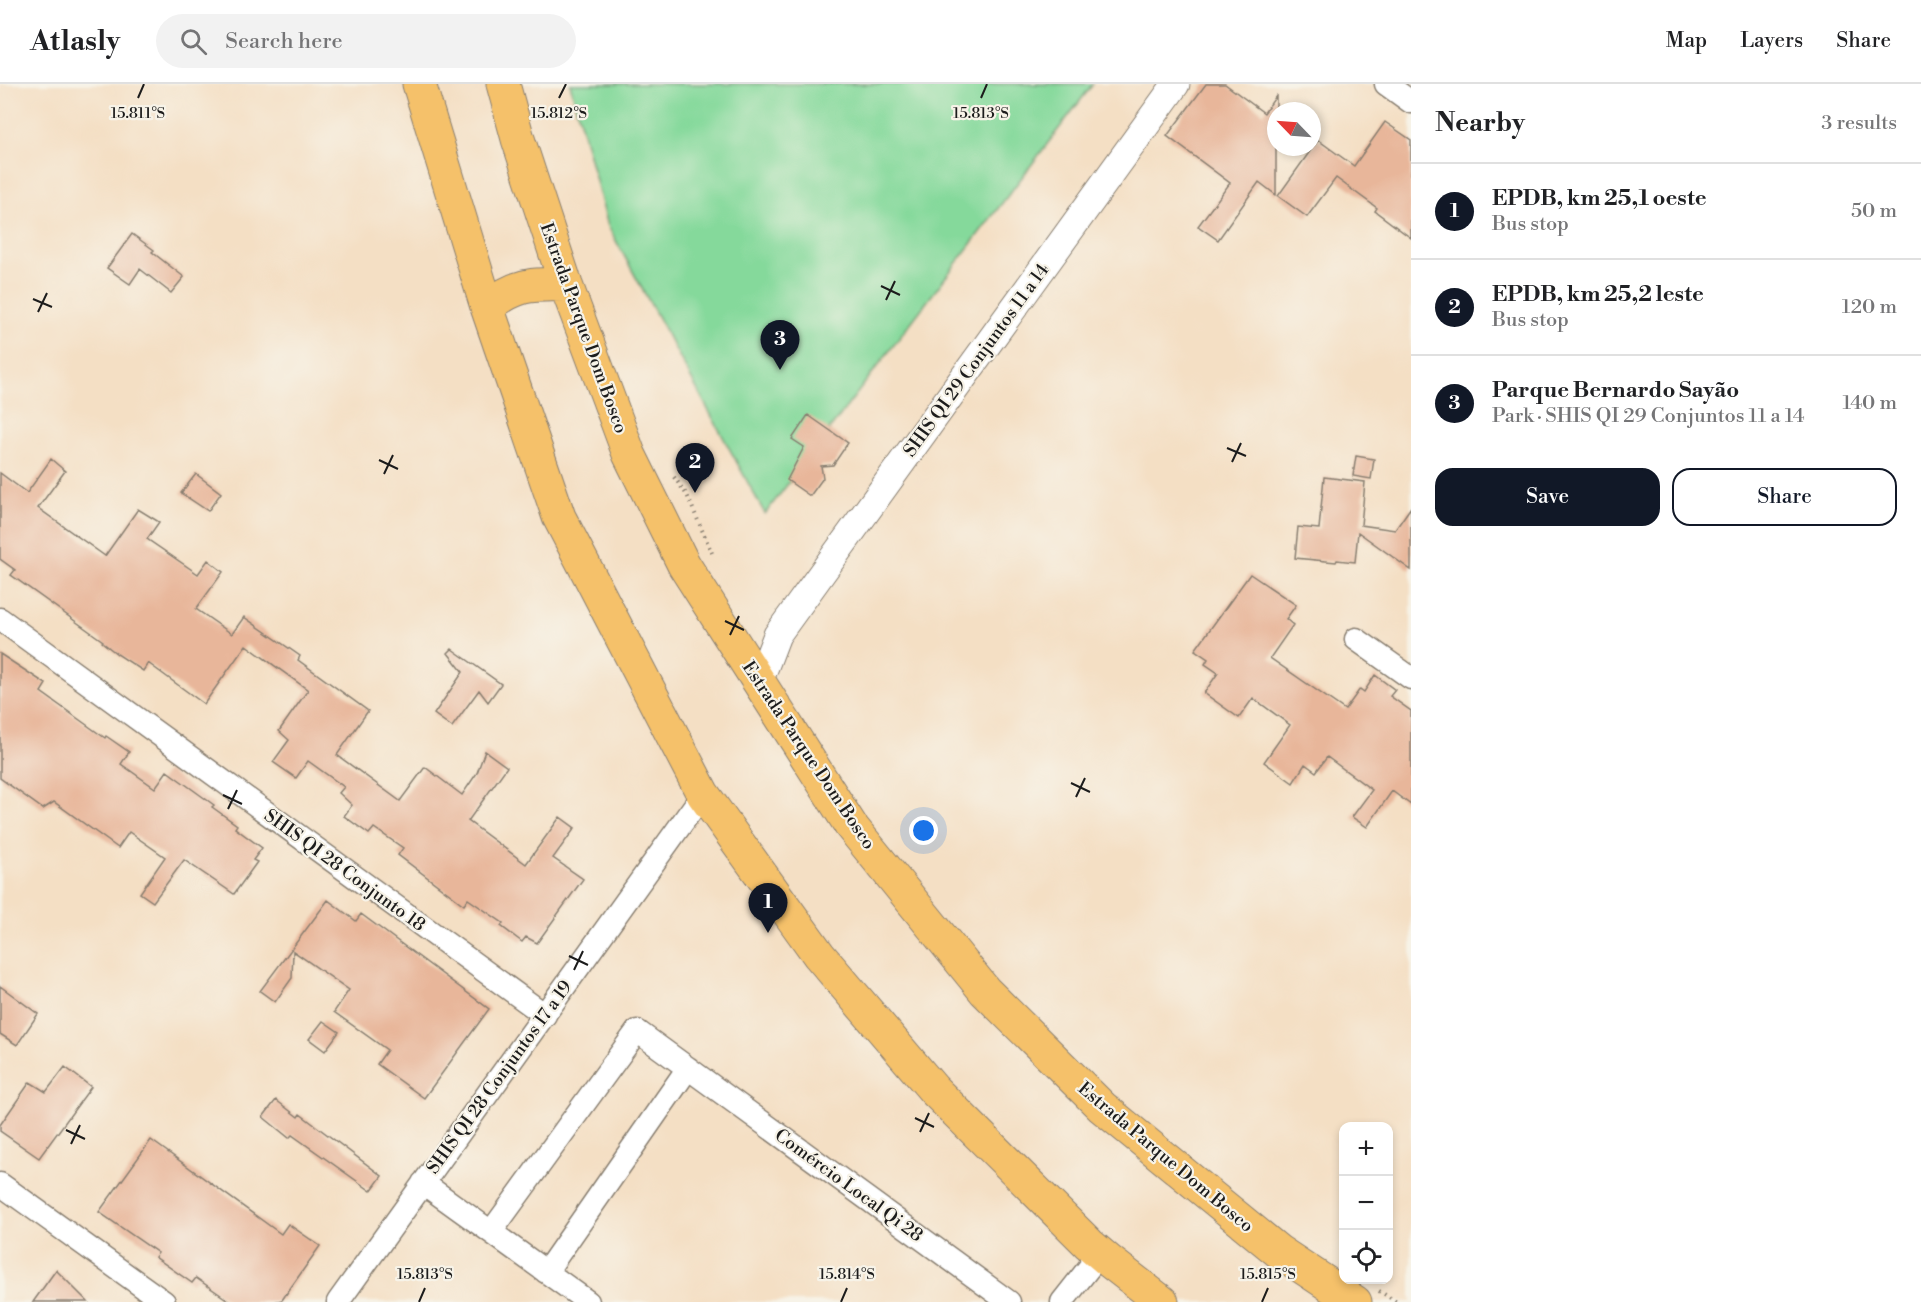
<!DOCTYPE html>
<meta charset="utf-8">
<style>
body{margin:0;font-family:"Libre Bodoni",serif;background:#f2f2f2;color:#202124}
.controls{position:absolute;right:18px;bottom:18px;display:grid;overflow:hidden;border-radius:12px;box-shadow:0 3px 9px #0003}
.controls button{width:54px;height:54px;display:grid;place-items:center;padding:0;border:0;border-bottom:2px solid #e0e0e0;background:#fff;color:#202124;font:30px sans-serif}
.compass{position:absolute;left:1267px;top:18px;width:54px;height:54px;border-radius:50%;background:#fff;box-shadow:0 3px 9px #0003;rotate:295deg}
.you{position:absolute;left:924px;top:747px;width:21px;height:21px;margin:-15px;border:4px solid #fff;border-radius:50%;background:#1a73e8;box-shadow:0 0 0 9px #1a73e833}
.badge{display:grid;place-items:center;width:39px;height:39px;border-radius:50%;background:#111827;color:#fff;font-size:20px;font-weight:700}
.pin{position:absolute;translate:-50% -50px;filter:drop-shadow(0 2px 3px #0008)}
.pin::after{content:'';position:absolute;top:32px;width:21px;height:18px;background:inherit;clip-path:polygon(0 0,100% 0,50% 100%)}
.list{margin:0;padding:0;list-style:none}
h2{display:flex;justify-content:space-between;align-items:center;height:78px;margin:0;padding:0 24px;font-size:26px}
h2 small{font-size:20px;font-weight:400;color:#757577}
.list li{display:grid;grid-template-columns:39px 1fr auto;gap:18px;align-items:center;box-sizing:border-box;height:96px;padding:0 24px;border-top:2px solid #e0e0e0}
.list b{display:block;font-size:22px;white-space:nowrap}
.list p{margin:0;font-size:20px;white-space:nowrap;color:#757577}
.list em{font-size:20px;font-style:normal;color:#757577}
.actions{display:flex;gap:12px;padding:18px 24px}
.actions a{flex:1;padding:14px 0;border:2px solid #111827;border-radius:18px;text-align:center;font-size:21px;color:#111827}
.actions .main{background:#111827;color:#fff}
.icon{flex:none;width:33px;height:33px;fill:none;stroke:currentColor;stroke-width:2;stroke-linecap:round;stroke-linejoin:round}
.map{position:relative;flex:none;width:1411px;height:1218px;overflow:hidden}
header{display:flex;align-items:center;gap:36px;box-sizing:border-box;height:84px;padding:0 30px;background:#fff;border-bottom:2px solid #e0e0e0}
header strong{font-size:28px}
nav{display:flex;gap:33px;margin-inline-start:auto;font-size:21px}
.search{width:420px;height:54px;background:#f2f2f2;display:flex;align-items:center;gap:15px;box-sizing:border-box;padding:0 21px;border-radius:33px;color:#757577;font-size:22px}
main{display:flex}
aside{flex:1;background:#fff}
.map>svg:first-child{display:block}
.green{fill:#85d99b;stroke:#507a5c;stroke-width:1.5}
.building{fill:#e8b69a}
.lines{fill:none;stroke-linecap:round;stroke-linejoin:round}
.minor-casing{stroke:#887e70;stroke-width:25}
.tertiary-casing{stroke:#887e70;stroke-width:29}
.primary-casing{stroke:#887e70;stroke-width:35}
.path{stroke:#887e70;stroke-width:4;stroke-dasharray:1.5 4.5;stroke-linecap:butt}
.minor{stroke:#fff;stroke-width:22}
.tertiary{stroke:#fff;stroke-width:27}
.primary{stroke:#f5c16b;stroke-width:33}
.ticks{fill:none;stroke:#1c1c1c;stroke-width:2}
.labels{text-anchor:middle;stroke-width:4.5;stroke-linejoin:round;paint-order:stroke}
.street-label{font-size:18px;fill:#1c1c1c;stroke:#f7f3e8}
.ticks-label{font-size:15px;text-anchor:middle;fill:#1c1c1c;stroke:#f7f3e8;stroke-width:4.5;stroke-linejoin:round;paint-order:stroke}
</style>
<header>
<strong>Atlasly</strong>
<div class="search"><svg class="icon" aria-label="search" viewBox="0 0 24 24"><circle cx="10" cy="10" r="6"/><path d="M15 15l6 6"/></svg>Search here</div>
<nav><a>Map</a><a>Layers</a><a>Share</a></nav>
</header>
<main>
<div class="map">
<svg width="1411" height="1218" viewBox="0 0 1411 1218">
<rect width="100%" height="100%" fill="#f7f3e8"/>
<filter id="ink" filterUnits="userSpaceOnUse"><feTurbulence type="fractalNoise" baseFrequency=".0167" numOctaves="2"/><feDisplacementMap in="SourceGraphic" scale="12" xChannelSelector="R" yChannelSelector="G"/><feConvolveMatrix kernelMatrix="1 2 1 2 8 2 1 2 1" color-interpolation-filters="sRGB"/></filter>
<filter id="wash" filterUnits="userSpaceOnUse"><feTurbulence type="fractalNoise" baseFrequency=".008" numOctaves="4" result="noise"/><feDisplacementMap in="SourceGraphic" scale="24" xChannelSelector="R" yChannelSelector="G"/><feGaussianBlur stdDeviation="1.35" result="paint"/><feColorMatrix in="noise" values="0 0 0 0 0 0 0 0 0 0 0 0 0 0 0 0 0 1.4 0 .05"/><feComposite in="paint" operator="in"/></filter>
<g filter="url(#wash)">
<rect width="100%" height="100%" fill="#f4dfc4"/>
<path class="green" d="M 570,0 L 1093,0 L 765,430 L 608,142 Z"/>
<g id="blocks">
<path class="building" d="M 1206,0 L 1225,0 L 1264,29 L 1276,12 L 1276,111 L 1259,98 L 1218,156 L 1198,142 L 1230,99 L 1167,52 Z
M 1385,38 L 1411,56 L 1411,154 L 1375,127 L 1377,124 L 1336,94 L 1307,133 L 1278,112 L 1318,56 L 1354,82 Z
M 132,150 L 154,166 L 152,168 L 184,193 L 171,209 L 140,185 L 130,200 L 107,184 Z
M 808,331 L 848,359 L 833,381 L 821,382 L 823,394 L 810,412 L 787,396 L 804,363 L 792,355 Z
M 1356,372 L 1374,375 L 1371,395 L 1353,392 Z
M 51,375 L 65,387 L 38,424 L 105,472 L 138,425 L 159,438 L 147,455 L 198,490 L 208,476 L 223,488 L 196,525 L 232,550 L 244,533 L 300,572 L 298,576 L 368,627 L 337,671 L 400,717 L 425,683 L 462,711 L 477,689 L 485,667 L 507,683 L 468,737 L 526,780 L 560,733 L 575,744 L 553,774 L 583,795 L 537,859 L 526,853 L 522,858 L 501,842 L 503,839 L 468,815 L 464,821 L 398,771 L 403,764 L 374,744 L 369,750 L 344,732 L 352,721 L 339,709 L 344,703 L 308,677 L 296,694 L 273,678 L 289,656 L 279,647 L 308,606 L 246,561 L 204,620 L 148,579 L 143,587 L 117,570 L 102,558 L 103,557 L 11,491 L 15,486 L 0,475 L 0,389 L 27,409 Z
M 196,390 L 221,409 L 208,427 L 181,409 Z
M 1324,393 L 1365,398 L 1361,441 L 1395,446 L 1411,423 L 1411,486 L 1358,448 L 1355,478 L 1337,476 L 1336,478 L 1295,474 L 1298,443 L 1319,445 Z
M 1250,490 L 1296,521 L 1286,535 L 1293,541 L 1270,574 L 1345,626 L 1360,605 L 1364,608 L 1375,591 L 1395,606 L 1390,612 L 1411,627 L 1411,721 L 1392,707 L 1367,743 L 1352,733 L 1372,706 L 1327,673 L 1316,688 L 1305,680 L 1293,699 L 1264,678 L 1290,641 L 1253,614 L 1239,634 L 1204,609 L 1218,589 L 1205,580 L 1208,575 L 1195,566 Z
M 452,565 L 501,600 L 488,618 L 479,606 L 452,643 L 434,630 L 463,588 L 448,569 Z
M 0,570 L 46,600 L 41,608 L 105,654 L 106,652 L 129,668 L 121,680 L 155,704 L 167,687 L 214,721 L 212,723 L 237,741 L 235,744 L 262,764 L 253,776 L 257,778 L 234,810 L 184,776 L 153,818 L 140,809 L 165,773 L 129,748 L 118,764 L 54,718 L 43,725 L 0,694 Z
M 328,816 L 356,837 L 361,830 L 489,925 L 424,1014 L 377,980 L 387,966 L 334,928 L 349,906 L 293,867 L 292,894 L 275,918 L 260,907 Z
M 0,902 L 38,930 L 17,961 L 0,950 Z
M 323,937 L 339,948 L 325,967 L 309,955 Z
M 65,983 L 91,1003 L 39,1074 L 0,1047 L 0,1041 L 30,998 L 46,1008 Z
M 276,1016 L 298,1033 L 300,1030 L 382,1092 L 371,1107 L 292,1051 L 289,1054 L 263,1033 Z
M 151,1056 L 281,1150 L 288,1140 L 320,1162 L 282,1216 L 274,1218 L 231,1218 L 196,1194 L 192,1199 L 155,1173 L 158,1169 L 99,1128 Z
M 56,1186 L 88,1218 L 33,1218 Z"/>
</g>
</g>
<g filter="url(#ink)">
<use href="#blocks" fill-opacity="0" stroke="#887e70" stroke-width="1.5"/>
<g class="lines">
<defs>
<path id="minor" d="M 1386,0 L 1411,18
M 0,535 L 545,931
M 1356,555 L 1411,594
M 423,1099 L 588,1218
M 0,1100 L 164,1218
M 491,1148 L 637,947 L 1009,1218
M 546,1188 L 688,984
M 338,1218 L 703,710
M 1062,1218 L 1092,1180 L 1089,1160"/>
<path id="tertiary" d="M 759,598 L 777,551 L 1176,0"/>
<path id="primary" d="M 419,0 L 487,223 L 559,433 L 703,710 L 819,871 L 934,1006 L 1089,1160 L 1109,1177 L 1162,1218
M 503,0 L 518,55 L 566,201 L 629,370 L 684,481 L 851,742 L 985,907 L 1102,1023 L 1278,1167 L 1355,1218
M 487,223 C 517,200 529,200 566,201"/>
</defs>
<use href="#minor" class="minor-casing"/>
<use href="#tertiary" class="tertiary-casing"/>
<use href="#primary" class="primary-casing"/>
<path class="path" d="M 674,393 L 687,411 L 712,469
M 1379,1207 L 1397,1218"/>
<use href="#minor" class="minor"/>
<use href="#tertiary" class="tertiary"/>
<use href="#primary" class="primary"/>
</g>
</g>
<path class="ticks" d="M 138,14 L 144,0M 559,14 L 566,0M 981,14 L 987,0M 881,202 L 900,211M 33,215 L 52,223M 886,216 L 895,197M 38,228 L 47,209M 1227,364 L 1246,372M 379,376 L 398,385M 1232,378 L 1241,359M 384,390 L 393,371M 725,537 L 744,546M 730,551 L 739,532M 1071,699 L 1090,708M 223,711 L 242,720M 1076,713 L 1085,694M 228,725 L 237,706M 569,872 L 588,881M 574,886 L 583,867M 915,1034 L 934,1043M 66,1046 L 85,1055M 920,1048 L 929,1029M 71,1060 L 80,1041M 419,1218 L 425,1204M 841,1218 L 847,1204M 1262,1218 L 1268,1204"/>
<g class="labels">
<g class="street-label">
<text transform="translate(584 244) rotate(70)" y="6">Estrada Parque Dom Bosco</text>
<text transform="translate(976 276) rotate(-54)" y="6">SHIS QI 29 Conjuntos 11 a 14</text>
<text transform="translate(809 671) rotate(56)" y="6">Estrada Parque Dom Bosco</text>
<text transform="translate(345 786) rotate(36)" y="6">SHIS QI 28 Conjunto 18</text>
<text transform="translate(499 993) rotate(-54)" y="6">SHIS QI 28 Conjuntos 17 a 19</text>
<text transform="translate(1166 1073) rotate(40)" y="6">Estrada Parque Dom Bosco</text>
<text transform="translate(849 1101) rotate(36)" y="6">Comércio Local Qi 28</text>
</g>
</g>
<g class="ticks-label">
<text x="138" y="34">15.811°S</text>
<text x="559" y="34">15.812°S</text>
<text x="981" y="34">15.813°S</text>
<text x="425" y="1195">15.813°S</text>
<text x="847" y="1195">15.814°S</text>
<text x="1268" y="1195">15.815°S</text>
</g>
</svg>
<div class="controls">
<button>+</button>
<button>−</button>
<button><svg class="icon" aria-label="locate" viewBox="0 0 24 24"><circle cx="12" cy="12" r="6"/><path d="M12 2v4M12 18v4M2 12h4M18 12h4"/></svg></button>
</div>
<svg class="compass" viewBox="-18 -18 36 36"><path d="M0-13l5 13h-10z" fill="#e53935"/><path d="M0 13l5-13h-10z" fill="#757577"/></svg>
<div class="you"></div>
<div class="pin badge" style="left:768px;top:849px">1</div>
<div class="pin badge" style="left:695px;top:409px">2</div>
<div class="pin badge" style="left:780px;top:286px">3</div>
</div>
<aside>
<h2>Nearby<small>3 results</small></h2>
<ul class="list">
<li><span class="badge">1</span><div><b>EPDB, km 25,1 oeste</b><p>Bus stop</p></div><em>50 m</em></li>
<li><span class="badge">2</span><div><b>EPDB, km 25,2 leste</b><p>Bus stop</p></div><em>120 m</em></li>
<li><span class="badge">3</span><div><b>Parque Bernardo Sayão</b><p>Park · SHIS QI 29 Conjuntos 11 a 14</p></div><em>140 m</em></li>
</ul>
<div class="actions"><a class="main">Save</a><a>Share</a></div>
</aside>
</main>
